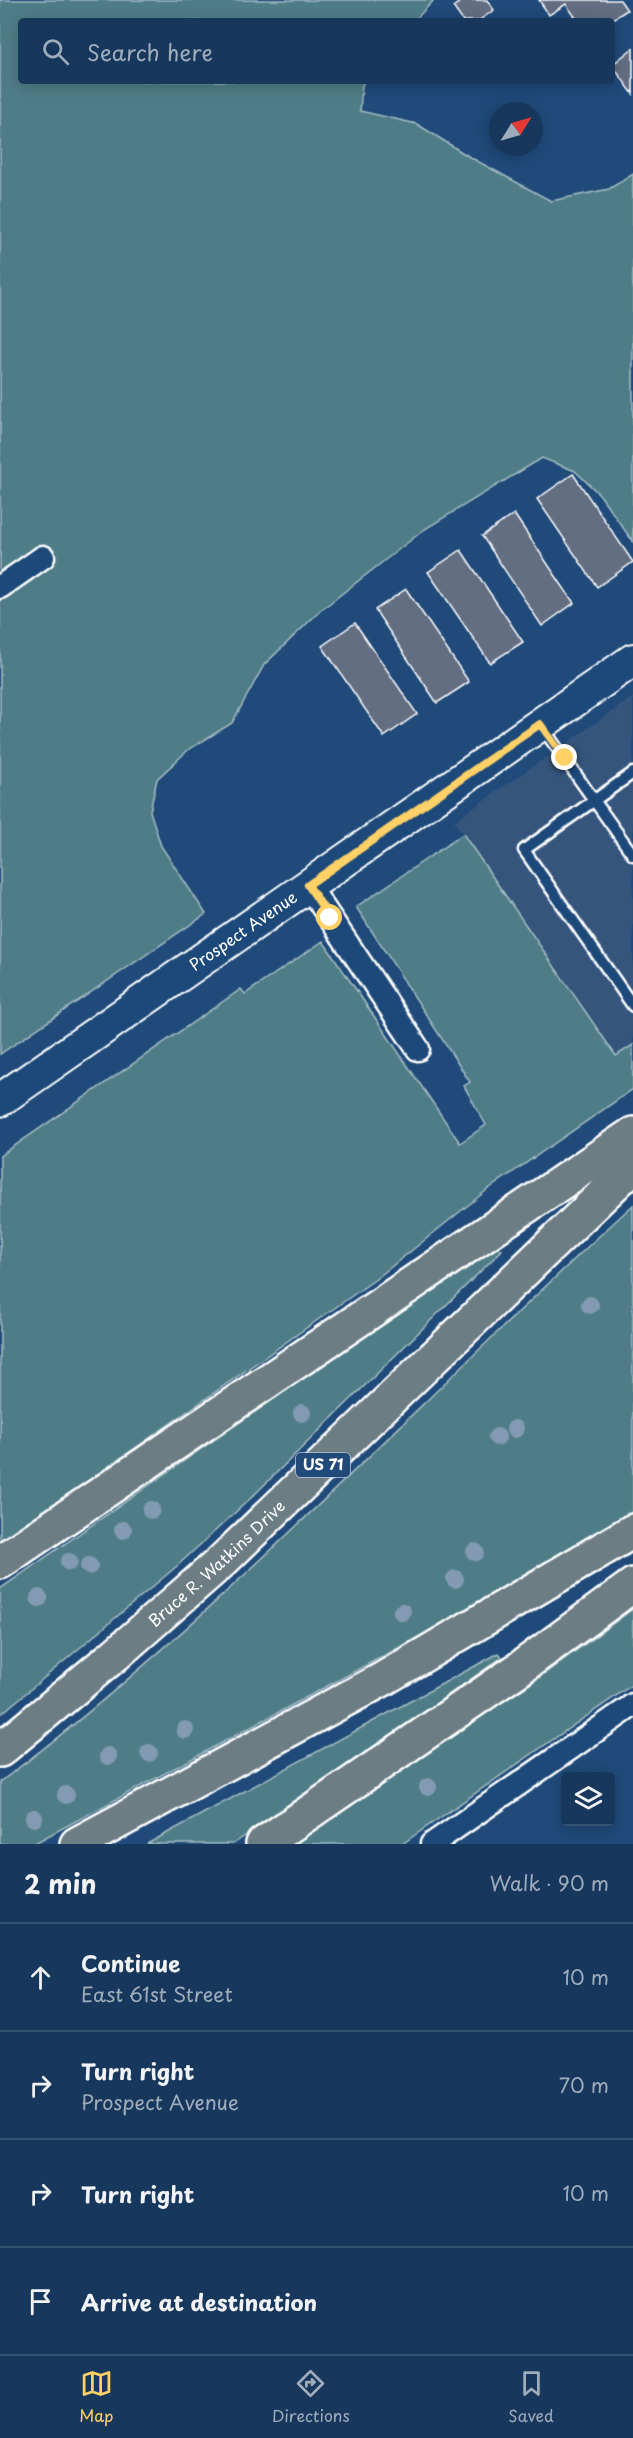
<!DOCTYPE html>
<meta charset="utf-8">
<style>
body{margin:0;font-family:"Playpen Sans",sans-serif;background:#203f62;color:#f1f3f6}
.controls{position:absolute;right:18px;bottom:18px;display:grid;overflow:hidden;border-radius:6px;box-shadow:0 3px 15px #0003}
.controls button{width:54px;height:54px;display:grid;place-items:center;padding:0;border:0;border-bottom:2px solid #365272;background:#17385c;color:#f1f3f6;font:30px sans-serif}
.compass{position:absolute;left:489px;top:102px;width:54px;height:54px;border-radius:50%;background:#17385c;box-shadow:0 3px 15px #0003;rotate:53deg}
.stop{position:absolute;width:18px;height:18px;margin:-14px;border:4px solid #ffd166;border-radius:50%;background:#fff}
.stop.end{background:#ffd166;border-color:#fff;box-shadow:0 2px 6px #0008}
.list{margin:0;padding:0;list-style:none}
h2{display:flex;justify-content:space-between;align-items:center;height:78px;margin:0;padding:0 24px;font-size:26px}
h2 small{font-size:20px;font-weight:400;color:#9eacbb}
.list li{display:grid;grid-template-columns:39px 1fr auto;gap:18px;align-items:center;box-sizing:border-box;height:108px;padding:0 24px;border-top:2px solid #365272}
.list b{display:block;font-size:22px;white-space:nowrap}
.list p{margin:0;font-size:20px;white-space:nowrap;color:#9eacbb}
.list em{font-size:20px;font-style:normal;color:#9eacbb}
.icon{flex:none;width:33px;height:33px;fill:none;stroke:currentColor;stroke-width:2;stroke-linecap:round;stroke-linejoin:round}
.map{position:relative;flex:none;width:633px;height:1844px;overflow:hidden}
.search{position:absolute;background:#17385c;box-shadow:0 3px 15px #0003;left:18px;right:18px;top:18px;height:66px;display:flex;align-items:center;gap:15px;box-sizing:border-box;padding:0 21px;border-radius:6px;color:#9eacbb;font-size:22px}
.sheet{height:510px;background:#17385c}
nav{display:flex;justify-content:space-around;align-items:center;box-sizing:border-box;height:84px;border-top:2px solid #365272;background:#17385c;font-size:16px;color:#9eacbb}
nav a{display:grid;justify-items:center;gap:3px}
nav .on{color:#ffd166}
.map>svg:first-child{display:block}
.built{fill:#34557d}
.green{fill:#4f7d87;stroke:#a7bec3;stroke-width:1.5}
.building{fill:#646e83;stroke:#fff;stroke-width:1.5}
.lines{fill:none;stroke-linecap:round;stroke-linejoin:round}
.lane-casing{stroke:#fff;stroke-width:15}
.street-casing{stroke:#fff;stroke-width:27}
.secondary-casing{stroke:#fff;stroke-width:36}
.highway-casing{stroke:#fff;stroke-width:38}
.lane{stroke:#1f4a7a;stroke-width:10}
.street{stroke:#1f4a7a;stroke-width:22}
.secondary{stroke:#1f4a7a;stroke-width:32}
.highway{stroke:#6d7d84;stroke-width:33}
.tree{fill:#829bb3}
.route{stroke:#ffd166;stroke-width:8}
.labels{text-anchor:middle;stroke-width:4.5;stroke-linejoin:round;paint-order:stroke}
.shield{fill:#1f4a7a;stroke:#bcc9d7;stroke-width:1.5}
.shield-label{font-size:15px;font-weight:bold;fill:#fff}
.street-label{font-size:16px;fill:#fff;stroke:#1f4a7a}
</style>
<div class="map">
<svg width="633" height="1844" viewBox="0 0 633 1844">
<rect width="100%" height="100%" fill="#1f4a7a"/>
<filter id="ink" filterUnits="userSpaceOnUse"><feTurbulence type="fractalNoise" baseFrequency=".0167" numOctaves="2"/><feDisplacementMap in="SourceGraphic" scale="12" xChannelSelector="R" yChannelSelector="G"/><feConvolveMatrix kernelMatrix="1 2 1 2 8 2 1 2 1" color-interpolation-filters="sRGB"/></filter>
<g filter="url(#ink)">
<path class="built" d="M 633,697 L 633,1045 L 616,1056 L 454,821 Z"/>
<path class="green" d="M 0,0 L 434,0 L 414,21 L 21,21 L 21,81 L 364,81 L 362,86 L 360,111 L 417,124 L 468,156 L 551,201 L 609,189 L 633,174 L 633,542 L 600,495 L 575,471 L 542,458 L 425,529 L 321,610 L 264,665 L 232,723 L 188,750 L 157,779 L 150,811 L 161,846 L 206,914 L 0,1054 Z
M 463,834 L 616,1056 L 633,1045 L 633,1089 L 487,1190 L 376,1279 L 0,1543 L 0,1156 L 241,989 L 245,994 L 323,941 L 460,1143 L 486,1125 L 464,1086 L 470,1082 L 356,907 Z
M 633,1205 L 633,1511 L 597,1535 L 495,1596 L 33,1844 L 0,1844 L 0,1782 C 229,1610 421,1397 633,1205 Z
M 497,1246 L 502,1250 L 252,1497 L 177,1566 L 0,1715 L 0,1589 L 372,1330 Z
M 633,1609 L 633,1684 L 402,1844 L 290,1844 L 432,1746 L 532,1683 Z
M 499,1653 L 502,1657 L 367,1753 L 233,1844 L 147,1844 Z"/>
<path class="building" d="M 463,0 L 487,0 L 494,10 L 478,21 L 463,21 L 453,7 Z
M 539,0 L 620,0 L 627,10 L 610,21 L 578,21 L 566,4 L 549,15 Z
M 633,48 L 633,94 L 612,65 Z
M 573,474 L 633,562 L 597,587 L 537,499 Z
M 514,514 L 574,603 L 542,626 L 482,536 Z
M 461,550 L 523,642 L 490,663 L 428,572 Z
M 406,589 L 469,682 L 437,703 L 375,610 Z
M 355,623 L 417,714 L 384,737 L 322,646 Z"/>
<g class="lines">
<defs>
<path id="lane" d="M 542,727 L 633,855
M 633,773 L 524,850 L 633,1006"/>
<path id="street" d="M 0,587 L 43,557
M 308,885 L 418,1049
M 432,1844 L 633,1705"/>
<g id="secondary">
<path id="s1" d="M 0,1100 L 633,660"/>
</g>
<g id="highway">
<path d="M 0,1562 L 633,1134"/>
<path id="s2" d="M 0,1750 L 116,1654 L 221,1562 L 633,1166"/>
<path d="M 77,1844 L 383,1679 L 633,1531"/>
<path d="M 263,1844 L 516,1671 L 633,1585"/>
</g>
</defs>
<use href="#lane" class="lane-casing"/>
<use href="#street" class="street-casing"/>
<use href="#secondary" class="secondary-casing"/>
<use href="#highway" class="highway-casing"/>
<use href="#lane" class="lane"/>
<use href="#street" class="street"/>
<use href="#secondary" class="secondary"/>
<use href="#highway" class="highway"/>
</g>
<g class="tree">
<circle cx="590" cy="1305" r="9"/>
<circle cx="302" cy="1413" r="9"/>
<circle cx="515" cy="1429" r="9"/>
<circle cx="497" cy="1437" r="9"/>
<circle cx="151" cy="1510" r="9"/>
<circle cx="123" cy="1530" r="9"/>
<circle cx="475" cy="1552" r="9"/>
<circle cx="69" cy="1562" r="9"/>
<circle cx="89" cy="1566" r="9"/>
<circle cx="455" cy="1579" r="9"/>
<circle cx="39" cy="1598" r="9"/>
<circle cx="402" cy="1612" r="9"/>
<circle cx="185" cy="1730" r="9"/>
<circle cx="149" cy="1753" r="9"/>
<circle cx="108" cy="1756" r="9"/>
<circle cx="428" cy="1787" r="9"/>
<circle cx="66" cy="1795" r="9"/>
<circle cx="34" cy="1818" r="9"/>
</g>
</g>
<g class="lines" filter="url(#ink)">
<path class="route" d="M 330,918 L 308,885 L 540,724 L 565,758"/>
</g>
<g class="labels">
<rect class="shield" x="296" y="1453" width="54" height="24" rx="4.5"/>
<g class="shield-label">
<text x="323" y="1470">US 71</text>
</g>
<g class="street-label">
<text dy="6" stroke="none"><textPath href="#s1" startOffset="296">Prospect Avenue</textPath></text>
<text dy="6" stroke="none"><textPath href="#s2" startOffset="286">Bruce R. Watkins Drive</textPath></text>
</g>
</g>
</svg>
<div class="controls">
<button><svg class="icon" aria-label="layers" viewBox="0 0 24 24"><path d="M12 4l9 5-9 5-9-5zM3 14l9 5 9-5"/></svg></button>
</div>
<svg class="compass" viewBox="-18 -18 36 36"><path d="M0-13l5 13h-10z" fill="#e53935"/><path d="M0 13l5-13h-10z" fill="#9eacbb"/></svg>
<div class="stop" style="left:330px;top:918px"></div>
<div class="stop end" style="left:565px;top:758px"></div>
<div class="search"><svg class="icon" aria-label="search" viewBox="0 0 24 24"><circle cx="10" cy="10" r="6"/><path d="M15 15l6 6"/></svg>Search here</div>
</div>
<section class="sheet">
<h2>2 min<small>Walk · 90 m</small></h2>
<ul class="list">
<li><svg class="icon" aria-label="ahead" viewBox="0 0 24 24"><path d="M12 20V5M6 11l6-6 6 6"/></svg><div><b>Continue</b><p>East 61st Street</p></div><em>10 m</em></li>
<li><svg class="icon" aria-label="right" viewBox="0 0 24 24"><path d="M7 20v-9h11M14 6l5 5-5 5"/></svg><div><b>Turn right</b><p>Prospect Avenue</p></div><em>70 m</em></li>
<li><svg class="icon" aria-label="right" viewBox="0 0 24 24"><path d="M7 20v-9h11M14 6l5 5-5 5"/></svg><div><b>Turn right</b></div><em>10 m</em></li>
<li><svg class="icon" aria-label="arrive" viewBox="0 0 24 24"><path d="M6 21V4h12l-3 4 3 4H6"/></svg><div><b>Arrive at destination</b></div></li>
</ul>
</section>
<nav>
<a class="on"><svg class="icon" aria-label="map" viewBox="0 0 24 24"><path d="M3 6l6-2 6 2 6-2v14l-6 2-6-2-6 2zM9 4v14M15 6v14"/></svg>Map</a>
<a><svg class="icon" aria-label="directions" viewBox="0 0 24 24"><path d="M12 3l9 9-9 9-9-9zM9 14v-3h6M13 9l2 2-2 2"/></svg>Directions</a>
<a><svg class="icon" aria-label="saved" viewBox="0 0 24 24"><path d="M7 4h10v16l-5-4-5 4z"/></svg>Saved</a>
</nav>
